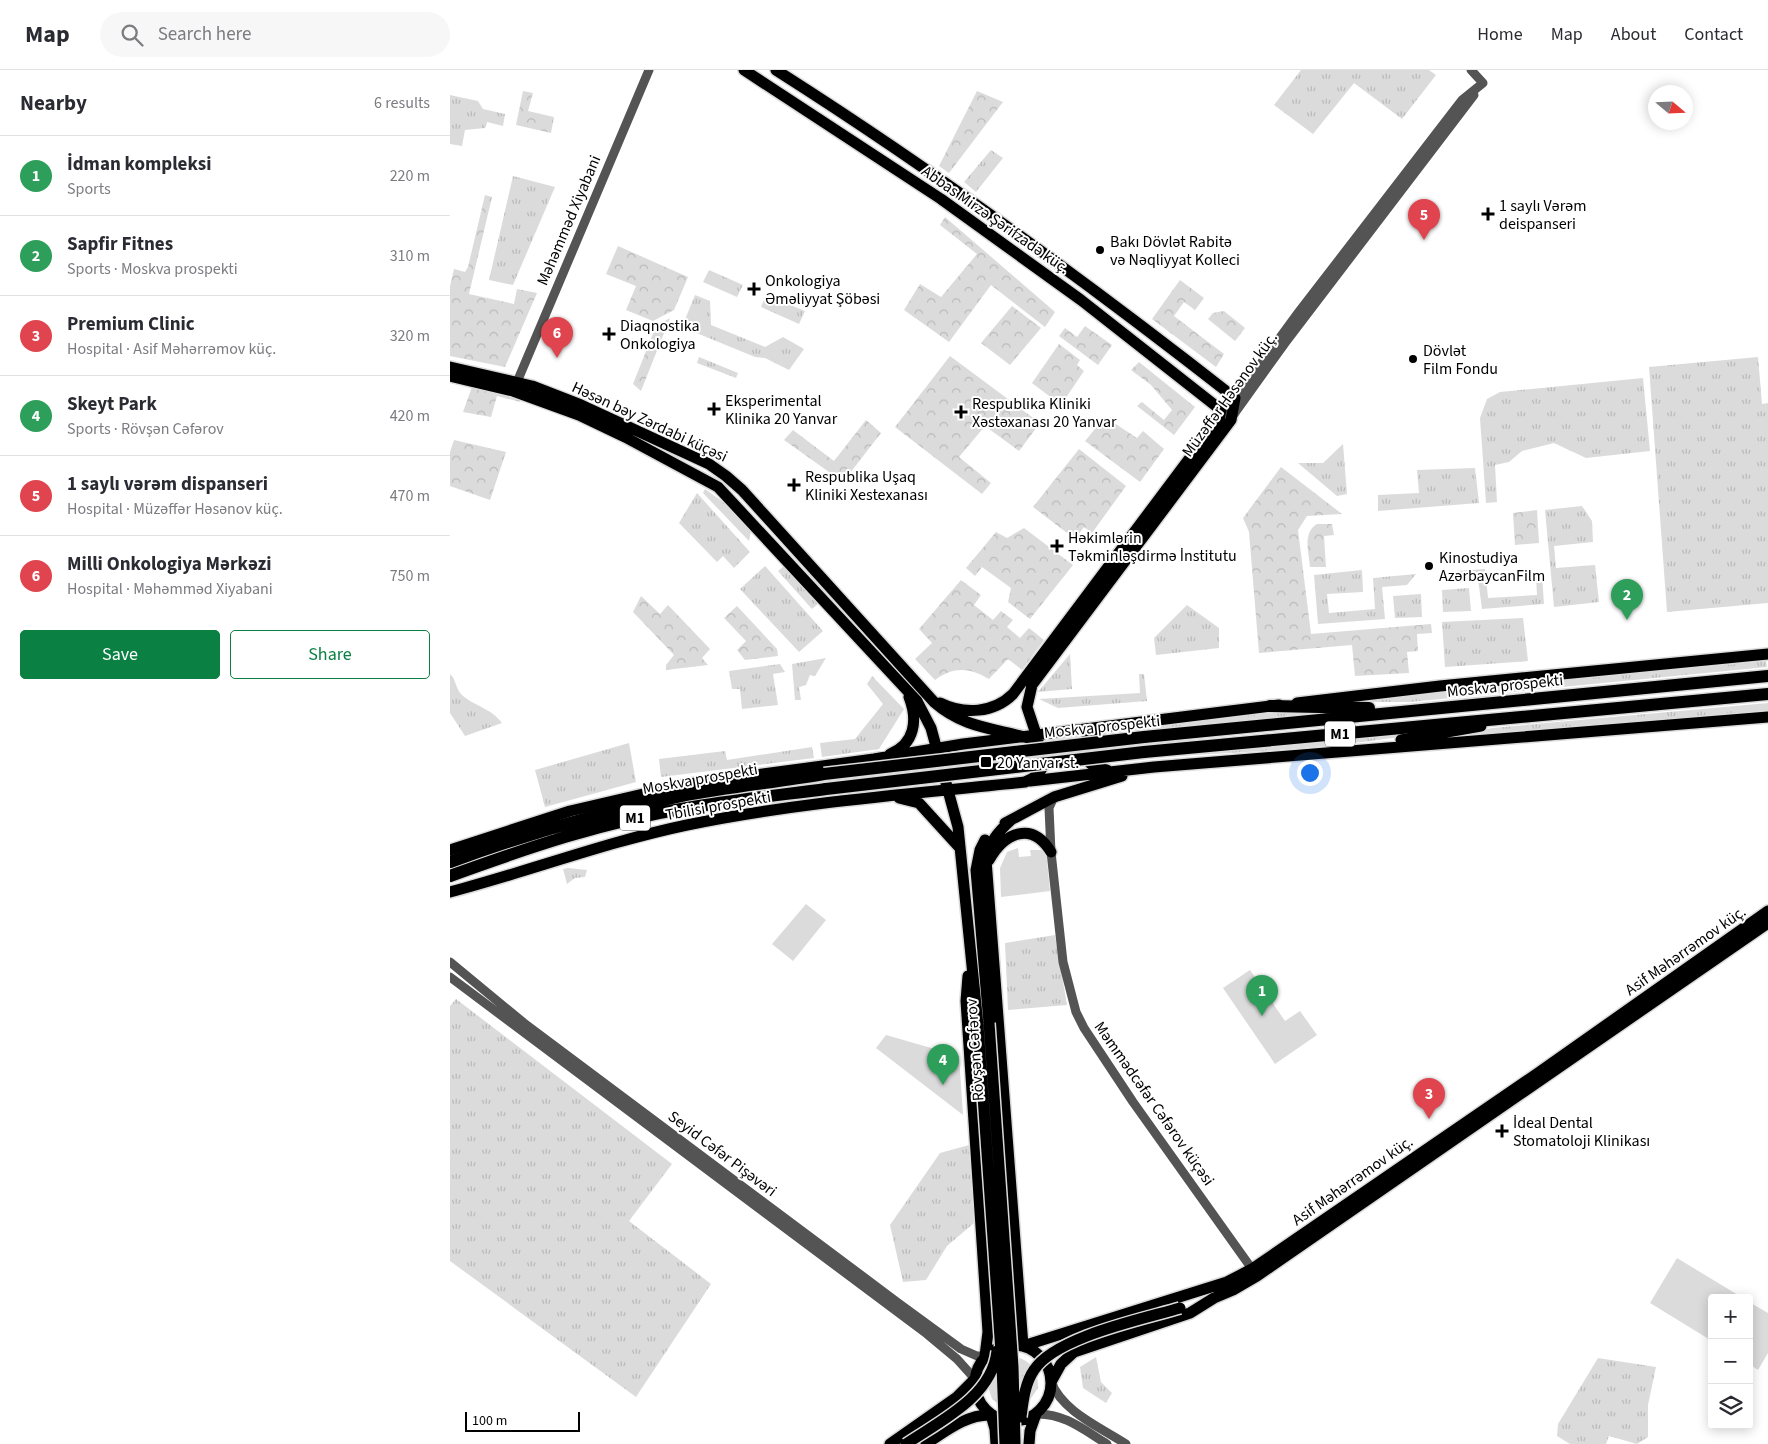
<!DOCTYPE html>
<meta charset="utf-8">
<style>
body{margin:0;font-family:"Source Sans 3",sans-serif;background:#f7f7f7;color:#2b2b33}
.controls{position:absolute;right:15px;bottom:15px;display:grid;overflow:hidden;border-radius:5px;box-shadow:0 2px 12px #0003}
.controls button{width:45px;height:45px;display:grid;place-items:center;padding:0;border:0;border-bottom:1px solid #e1e1e2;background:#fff;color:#2b2b33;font:25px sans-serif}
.compass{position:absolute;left:1198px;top:15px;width:45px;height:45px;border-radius:50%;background:#fff;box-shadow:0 2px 12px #0003;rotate:109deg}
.scale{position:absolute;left:15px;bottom:12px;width:115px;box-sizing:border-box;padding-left:5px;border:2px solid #000;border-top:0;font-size:14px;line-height:18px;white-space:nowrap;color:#000;-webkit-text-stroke:4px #fff;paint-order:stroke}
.you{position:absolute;left:859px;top:702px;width:18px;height:18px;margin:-12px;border:4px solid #fff;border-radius:50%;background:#1a73e8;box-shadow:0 0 0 8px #1a73e833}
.badge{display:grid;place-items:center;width:32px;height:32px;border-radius:50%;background:#0b8043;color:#fff;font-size:16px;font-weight:700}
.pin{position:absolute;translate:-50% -41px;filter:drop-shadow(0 1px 2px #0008)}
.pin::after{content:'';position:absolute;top:26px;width:18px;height:15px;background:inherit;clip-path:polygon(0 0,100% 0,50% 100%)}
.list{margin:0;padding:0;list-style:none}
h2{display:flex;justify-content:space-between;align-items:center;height:65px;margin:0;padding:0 20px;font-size:21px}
h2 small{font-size:16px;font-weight:400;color:#7c7c81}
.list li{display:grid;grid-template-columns:32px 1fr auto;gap:15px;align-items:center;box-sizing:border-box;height:80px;padding:0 20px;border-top:1px solid #e1e1e2}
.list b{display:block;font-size:19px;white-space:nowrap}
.list p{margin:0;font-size:16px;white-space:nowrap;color:#7c7c81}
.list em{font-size:16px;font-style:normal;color:#7c7c81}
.actions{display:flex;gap:10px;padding:15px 20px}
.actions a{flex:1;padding:11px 0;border:1px solid #0b8043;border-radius:5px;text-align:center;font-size:18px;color:#0b8043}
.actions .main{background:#0b8043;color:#fff}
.icon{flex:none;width:28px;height:28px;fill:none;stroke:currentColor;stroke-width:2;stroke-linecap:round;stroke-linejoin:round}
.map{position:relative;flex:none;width:1318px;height:1374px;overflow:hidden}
header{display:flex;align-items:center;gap:30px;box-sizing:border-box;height:70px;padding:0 25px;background:#fff;border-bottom:1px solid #e1e1e2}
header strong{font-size:24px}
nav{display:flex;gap:28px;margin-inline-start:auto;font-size:18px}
.search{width:350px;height:45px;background:#f7f7f7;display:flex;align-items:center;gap:12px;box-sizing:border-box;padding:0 18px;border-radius:28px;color:#7c7c81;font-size:19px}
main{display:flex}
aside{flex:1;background:#fff}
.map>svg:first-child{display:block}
.grass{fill:url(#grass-tufts)}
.forest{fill:url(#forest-crowns)}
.pitch{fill:#dbdbdb}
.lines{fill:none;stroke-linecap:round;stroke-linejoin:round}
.major-casing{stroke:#dbdbdb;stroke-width:14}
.highway-casing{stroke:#dbdbdb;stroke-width:15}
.minor{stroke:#545454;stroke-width:9}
.major{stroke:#000;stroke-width:11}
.highway{stroke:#000;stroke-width:12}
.major-bridge-casing{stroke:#dbdbdb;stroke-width:14;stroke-linecap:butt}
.highway-bridge-casing{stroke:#dbdbdb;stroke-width:15;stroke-linecap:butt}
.major-bridge{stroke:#000;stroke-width:11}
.highway-bridge{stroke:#000;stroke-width:12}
.poi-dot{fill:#000;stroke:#fff;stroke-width:2}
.labels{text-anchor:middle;stroke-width:4;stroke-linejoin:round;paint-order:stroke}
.shield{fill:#fff;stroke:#4c4c4c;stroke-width:1}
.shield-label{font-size:15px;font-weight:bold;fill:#000}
.poi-label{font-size:16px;fill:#000;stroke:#fff;text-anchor:start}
.street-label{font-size:16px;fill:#000;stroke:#fff}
</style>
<header>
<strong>Map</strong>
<div class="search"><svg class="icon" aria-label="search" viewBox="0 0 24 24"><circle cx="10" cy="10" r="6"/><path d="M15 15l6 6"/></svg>Search here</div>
<nav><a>Home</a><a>Map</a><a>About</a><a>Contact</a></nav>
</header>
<main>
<aside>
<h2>Nearby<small>6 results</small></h2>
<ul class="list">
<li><span class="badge" style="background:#2e9e5b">1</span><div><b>İdman kompleksi</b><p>Sports</p></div><em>220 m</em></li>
<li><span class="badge" style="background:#2e9e5b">2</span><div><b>Sapfir Fitnes</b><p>Sports · Moskva prospekti</p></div><em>310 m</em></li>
<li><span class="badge" style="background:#e0444e">3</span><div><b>Premium Clinic</b><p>Hospital · Asif Məhərrəmov küç.</p></div><em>320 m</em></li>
<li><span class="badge" style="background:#2e9e5b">4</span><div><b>Skeyt Park</b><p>Sports · Rövşən Cəfərov</p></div><em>420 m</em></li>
<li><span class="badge" style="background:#e0444e">5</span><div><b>1 saylı vərəm dispanseri</b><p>Hospital · Müzəffər Həsənov küç.</p></div><em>470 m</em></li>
<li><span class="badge" style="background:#e0444e">6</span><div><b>Milli Onkologiya Mərkəzi</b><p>Hospital · Məhəmməd Xiyabani</p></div><em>750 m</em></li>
</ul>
<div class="actions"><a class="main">Save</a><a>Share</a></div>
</aside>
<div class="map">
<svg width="1318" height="1374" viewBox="0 0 1318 1374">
<defs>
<pattern id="grass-tufts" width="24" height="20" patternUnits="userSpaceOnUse" patternTransform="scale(1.25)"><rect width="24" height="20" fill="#dbdbdb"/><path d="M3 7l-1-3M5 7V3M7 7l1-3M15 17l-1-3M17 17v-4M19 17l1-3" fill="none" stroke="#bababa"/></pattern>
<pattern id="forest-crowns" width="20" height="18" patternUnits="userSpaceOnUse" patternTransform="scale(1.25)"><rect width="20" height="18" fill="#dbdbdb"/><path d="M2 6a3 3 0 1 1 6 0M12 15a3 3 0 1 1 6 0" fill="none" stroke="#bababa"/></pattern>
</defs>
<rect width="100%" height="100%" fill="#fff"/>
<path class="grass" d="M 851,0 L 979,0 L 986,5 L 952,49 L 904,13 L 863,64 L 824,35 Z
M 0,25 L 28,31 L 33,39 L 55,44 L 53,56 L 37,52 L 35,58 L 15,60 L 12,76 L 0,74 Z
M 541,80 L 553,88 L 526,122 L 514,112 Z
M 63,106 L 105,117 L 63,215 L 39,210 Z
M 259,200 L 293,215 L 287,227 L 253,212 Z
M 245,225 L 260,231 L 261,255 L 315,277 L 333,267 L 354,279 L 339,300 L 315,288 L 305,287 L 232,257 Z
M 316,225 L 355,241 L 349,254 L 311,237 Z
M 249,287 L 288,303 L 286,308 L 247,293 Z
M 1308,287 L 1312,334 L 1318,333 L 1318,533 L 1217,542 L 1199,297 Z
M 1193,308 L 1200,381 L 1136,388 L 1104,373 L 1072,381 L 1059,392 L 1045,395 L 1047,432 L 1036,433 L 1030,348 L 1037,329 L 1050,322 Z
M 893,374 L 897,424 L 887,426 L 848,393 L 873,393 Z
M 1025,398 L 1029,433 L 928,441 L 928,425 L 969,423 L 967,400 Z
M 255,419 L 273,432 L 301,461 L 299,471 L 253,423 Z
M 247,423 L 300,482 L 284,498 L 273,486 L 267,492 L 229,453 Z
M 1132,436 L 1142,451 L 1143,472 L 1104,476 L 1106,498 L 1145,495 L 1149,532 L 1104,537 L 1095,440 Z
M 315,496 L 373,561 L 349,582 L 290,519 Z
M 334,496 L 369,533 L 362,539 L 328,501 Z
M 1035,499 L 1038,528 L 1087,525 L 1086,506 L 1092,506 L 1094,534 L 1032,539 L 1028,509 L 1003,511 L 993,502 Z
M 912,500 L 913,522 L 877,524 L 879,543 L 925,539 L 923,508 L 966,504 L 957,515 L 932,517 L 935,549 L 868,554 L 864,505 Z
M 1019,518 L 1021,541 L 993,542 L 992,520 Z
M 971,524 L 972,547 L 945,548 L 943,526 Z
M 737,535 L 769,558 L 769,578 L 706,585 L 704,568 Z
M 1073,548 L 1078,591 L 995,597 L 992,552 Z
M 620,584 L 622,619 L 588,622 Z
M 376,588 L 365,606 L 360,605 L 356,615 L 349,617 L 351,630 L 345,630 L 342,594 Z
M 1316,591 L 1317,597 L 960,632 L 875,632 Z
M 330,594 L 335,602 L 323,604 L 328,635 L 292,639 L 290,619 L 282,619 L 279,601 Z
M 0,604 C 6,609 6,620 12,625 C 24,636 41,638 52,653 L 15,666 L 0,643 Z
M 689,604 L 694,604 L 697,631 L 608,638 L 589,629 L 690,623 Z
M 422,606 L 454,639 L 429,679 L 372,687 L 370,673 L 405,669 L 433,634 L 417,614 Z
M 1318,633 L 1318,643 L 988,670 L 1042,658 Z
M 846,641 L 920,641 L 678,662 L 742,650 Z
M 1004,658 C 901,678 796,682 691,688 Z
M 179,673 L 186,712 L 95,737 L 85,700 Z
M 362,677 L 364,688 L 211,707 L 209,689 L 275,681 L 277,690 Z
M 118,798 L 137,800 L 135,807 L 125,808 L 117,814 L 113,799 Z
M 605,865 L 617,935 L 558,940 L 555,873 Z
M 6,929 L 222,1094 L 179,1151 L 261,1214 L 186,1327 L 0,1191 L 0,936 Z
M 519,1075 L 524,1153 L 497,1176 L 476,1210 L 453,1212 L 440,1155 L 490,1083 Z
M 563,1286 C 580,1289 589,1301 588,1318 L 577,1334 L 552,1337 L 542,1329 L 536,1310 Z
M 646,1287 L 651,1312 L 662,1323 L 656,1333 L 633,1318 L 630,1297 Z
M 1148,1288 L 1206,1297 L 1198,1335 L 1198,1367 L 1187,1374 L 1159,1366 L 1156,1374 L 1120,1374 L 1107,1366 L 1108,1354 Z"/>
<path class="forest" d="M 73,21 L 83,23 L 78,41 L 104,47 L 101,63 L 66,55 Z
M 527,21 L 553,32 L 499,103 L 489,96 Z
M 35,125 L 42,127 L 19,224 L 64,234 L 67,219 L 87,223 L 55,297 L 0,286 L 0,216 L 4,199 L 15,202 L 18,197 Z
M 495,147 L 605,242 L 595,257 L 541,215 L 499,272 L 454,240 L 470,214 L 491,227 L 527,184 L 490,155 Z
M 168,176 L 238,207 L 224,240 L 203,251 L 176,240 L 186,216 L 156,204 Z
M 730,210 L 754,228 L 745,240 L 734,232 L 724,246 L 774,284 L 766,297 L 702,249 Z
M 562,236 L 591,258 L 560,295 L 531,273 Z
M 774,241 L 795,258 L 785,271 L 758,249 L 763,243 Z
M 220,248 L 191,321 L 183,314 L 206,256 Z
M 635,256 L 662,275 L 648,295 L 609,266 L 615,258 L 627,267 Z
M 609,274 L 630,290 L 627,295 L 634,301 L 611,335 L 582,313 Z
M 500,286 L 590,353 L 569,381 L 535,356 L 509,387 L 541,413 L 532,424 L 445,357 Z
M 689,292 L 745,337 L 724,365 L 687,336 L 692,332 L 714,350 L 722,340 L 701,315 L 681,300 Z
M 23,314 L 72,327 L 70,332 L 47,326 L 41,347 L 13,342 Z
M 655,347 L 687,368 L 693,361 L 714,379 L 690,412 L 635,371 Z
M 416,350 L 431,363 L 393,412 L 334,370 L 343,360 L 384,391 Z
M 4,370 L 56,382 L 40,430 L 0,416 L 0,382 Z
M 629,379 L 676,416 L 642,463 L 634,457 L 625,469 L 583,437 Z
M 831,397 L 892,444 L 857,446 L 848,460 L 861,564 L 981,554 L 982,563 L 967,564 L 968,581 L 957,582 L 959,603 L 905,606 L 902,575 L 809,583 L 799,462 L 793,448 Z
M 1087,440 L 1089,473 L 1065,475 L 1063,443 Z
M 867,454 L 882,454 L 884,465 L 874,466 L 876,497 L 860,497 C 859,483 852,463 867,454 Z
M 574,458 L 623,495 L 580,549 L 558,532 L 561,518 L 532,497 L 525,506 L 516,498 L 546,462 L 557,468 Z
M 511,510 L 531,525 L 524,535 L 543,550 L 551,541 L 563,550 L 557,557 L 570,568 L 579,558 L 594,570 L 572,600 L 558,589 L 539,609 C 519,598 505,596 485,610 L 465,589 L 482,573 L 469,559 Z
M 191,526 L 210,544 L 218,535 L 260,579 L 252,588 L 258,595 L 216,600 L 216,595 L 224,585 L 183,542 Z
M 287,536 L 327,579 L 328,586 L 295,590 L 287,580 L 296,571 L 274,548 Z"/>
<path class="pitch" d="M 568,778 L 569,787 L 581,786 L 580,780 L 596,780 L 600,821 L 551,827 L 550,798 L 557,782 Z
M 356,834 L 376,850 L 343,891 L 322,874 Z
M 800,900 L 835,951 L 850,941 L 867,965 L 825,994 L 773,918 Z
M 436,965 L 509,986 L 513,1045 L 426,978 Z
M 1227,1188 L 1293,1228 L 1262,1228 L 1262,1271 L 1200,1233 Z
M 1299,1232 L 1318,1243 L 1318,1283 L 1308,1300 L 1299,1294 Z"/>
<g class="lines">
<defs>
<path id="major" d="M 294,0 L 491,129 L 631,230 L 771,340 L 769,349 L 563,624 C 544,643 514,645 490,633
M 326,0 C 485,101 637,212 785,328 L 781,350 L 582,615 L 577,637 L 588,670
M 0,297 L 82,316 L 131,335 L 259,394 L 276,406 L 292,420 L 484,632 C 515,659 545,658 582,669 C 603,682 596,704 575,712 C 463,724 348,732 237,755 C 156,772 80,801 0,822
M 0,306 L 63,321 L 129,345 L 175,367 L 268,417 L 467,631 L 481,658 L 508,757 L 528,955
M 847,633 L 990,616 L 1318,584
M 651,659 L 637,668 C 629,686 639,698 657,700
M 951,670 L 1031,656
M 440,684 C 465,674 468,650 459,627
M 580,711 L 704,697 L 1318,647
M 449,728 L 469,733 L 510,778
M 561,750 C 548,762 539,772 536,790 L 573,1276 L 777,1212 L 802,1199 L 1088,1003 L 1318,841
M 555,753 L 604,727 L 672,706
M 535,770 L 530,780 L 526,800 L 539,953
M 0,780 L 120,741 L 232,715 L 424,689 L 513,674 L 829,635
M 539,790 C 555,762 582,751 601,782
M 518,906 L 516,931 L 538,1262 L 535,1286
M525 1313a38 38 0 1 1 76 0a38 38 0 1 1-76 0Z
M 601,1312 L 611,1294 L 624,1282 L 740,1243 L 764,1228 L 783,1220 L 807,1206 L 1318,853
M 440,1374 L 507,1327 L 525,1309
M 476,1374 C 496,1361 517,1344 541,1345 L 545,1359 L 546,1374
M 579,1374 L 580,1361 L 586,1344"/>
<path id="highway" d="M 820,636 L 919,638
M 694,667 L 1318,606
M 694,682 L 1318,624
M 0,792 C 76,764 152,742 231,726 C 278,717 327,712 374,704
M 0,806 C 77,778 156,751 237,738 C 283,730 330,725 376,719"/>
</defs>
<use href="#major" class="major-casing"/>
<use href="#highway" class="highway-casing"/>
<path class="minor" d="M 1021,0 L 1033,13
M 67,312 L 199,0
M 784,344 L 835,273 L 1024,25
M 770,349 L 848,243 L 1012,30 L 1033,13
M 604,727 L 599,738 L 601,782 L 613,892 L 626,942 L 634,958 L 683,1032 L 802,1199
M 0,892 L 74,953 L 447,1232 L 511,1279 L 527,1286 L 535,1286
M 0,907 L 477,1264 L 507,1289 L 525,1309
M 601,1312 C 613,1342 650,1357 676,1374
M 586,1344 C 614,1343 634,1360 657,1374"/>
<use href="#major" class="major"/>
<use href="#highway" class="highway"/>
<defs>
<path id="major-bridge" d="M 539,953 L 563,1297 L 565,1374
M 528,955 L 552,1296 L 555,1374
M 571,1347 C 573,1331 575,1313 584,1300 C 605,1267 693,1249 730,1238
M 456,1374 C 490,1351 542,1327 547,1281"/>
<path id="highway-bridge" d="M 374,704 L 694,667
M 376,719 L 694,682"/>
</defs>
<use href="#major-bridge" class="major-bridge-casing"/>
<use href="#highway-bridge" class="highway-bridge-casing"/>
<use href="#major-bridge" class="major-bridge"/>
<use href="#highway-bridge" class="highway-bridge"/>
</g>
<g class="poi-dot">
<path d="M1035.5 136.5h5v5h5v5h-5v5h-5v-5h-5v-5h5z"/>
<circle cx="650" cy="180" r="5"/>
<path d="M301.5 211.5h5v5h5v5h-5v5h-5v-5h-5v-5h5z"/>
<path d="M156.5 256.5h5v5h5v5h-5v5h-5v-5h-5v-5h5z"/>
<circle cx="963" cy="289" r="5"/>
<path d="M261.5 331.5h5v5h5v5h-5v5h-5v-5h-5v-5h5z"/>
<path d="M508.5 334.5h5v5h5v5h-5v5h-5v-5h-5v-5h5z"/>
<path d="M341.5 407.5h5v5h5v5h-5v5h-5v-5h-5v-5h5z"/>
<path d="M604.5 468.5h5v5h5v5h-5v5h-5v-5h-5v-5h5z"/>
<circle cx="979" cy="496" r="5"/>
<rect x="530" y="686" width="12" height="12" rx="2.5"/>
<path d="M1049.5 1053.5h5v5h5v5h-5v5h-5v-5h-5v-5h5z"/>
</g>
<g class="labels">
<g class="shield">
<rect x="875" y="651.5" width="30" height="25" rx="4"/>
<rect x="170" y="735.5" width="30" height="25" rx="4"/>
</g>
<g class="shield-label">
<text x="890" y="669">M1</text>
<text x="185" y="753">M1</text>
</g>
<g class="poi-label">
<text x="1049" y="141">1 saylı Vərəm<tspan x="1049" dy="18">deispanseri</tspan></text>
<text x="660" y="177">Bakı Dövlət Rabitə<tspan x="660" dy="18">və Nəqliyyat Kolleci</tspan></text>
<text x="315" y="216">Onkologiya<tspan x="315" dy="18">Əməliyyat Şöbəsi</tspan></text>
<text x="170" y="261">Diaqnostika<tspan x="170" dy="18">Onkologiya</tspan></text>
<text x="973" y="286">Dövlət<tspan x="973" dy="18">Film Fondu</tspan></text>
<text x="275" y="336">Eksperimental<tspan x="275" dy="18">Klinika 20 Yanvar</tspan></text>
<text x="522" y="339">Respublika Kliniki<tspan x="522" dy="18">Xəstəxanası 20 Yanvar</tspan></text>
<text x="355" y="412">Respublika Uşaq<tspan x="355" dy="18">Kliniki Xestexanası</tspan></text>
<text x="618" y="473">Həkimlərin<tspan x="618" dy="18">Təkminləşdirmə İnstitutu</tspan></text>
<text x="989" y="493">Kinostudiya<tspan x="989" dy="18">AzərbaycanFilm</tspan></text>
<text x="547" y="698">20 Yanvar st.</text>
<text x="1063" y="1058">İdeal Dental<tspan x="1063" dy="18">Stomatoloji Klinikası</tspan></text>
</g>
<g class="street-label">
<text transform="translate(546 149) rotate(35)" y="6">Abbas Mirzə Şərifzadə küç.</text>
<text transform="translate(118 150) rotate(-67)" y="6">Məhəmməd Xiyabani</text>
<text transform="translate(779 324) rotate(-54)" y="6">Müzəffər Həsənov küç.</text>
<text transform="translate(200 351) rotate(25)" y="6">Həsən bəy Zərdabi küçəsi</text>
<text transform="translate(1055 615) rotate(-6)" y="6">Moskva prospekti</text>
<text transform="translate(652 656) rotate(-6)" y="6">Moskva prospekti</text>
<text transform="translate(250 708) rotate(-10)" y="6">Moskva prospekti</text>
<text transform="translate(268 735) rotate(-10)" y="6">Tbilisi prospekti</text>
<text transform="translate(1235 880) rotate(-35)" y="6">Asif Məhərrəmov küç.</text>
<text transform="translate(524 980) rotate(-94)" y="6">Rövşən Cəfərov</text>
<text transform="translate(705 1033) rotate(55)" y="6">Məmmədcəfər Cəfərov küçəsi</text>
<text transform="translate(273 1083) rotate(37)" y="6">Seyid Cəfər Pişəvəri</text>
<text transform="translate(902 1110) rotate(-35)" y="6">Asif Məhərrəmov küç.</text>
</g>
</g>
</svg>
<div class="controls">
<button>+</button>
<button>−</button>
<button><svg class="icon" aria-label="layers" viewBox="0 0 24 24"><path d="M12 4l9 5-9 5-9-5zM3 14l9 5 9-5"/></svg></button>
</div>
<svg class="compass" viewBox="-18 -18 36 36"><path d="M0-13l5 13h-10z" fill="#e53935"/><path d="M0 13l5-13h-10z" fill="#7c7c81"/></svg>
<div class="scale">100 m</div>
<div class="you"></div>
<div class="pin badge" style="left:812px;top:946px;background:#2e9e5b">1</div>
<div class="pin badge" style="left:1177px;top:550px;background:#2e9e5b">2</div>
<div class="pin badge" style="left:979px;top:1049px;background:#e0444e">3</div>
<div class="pin badge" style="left:493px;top:1015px;background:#2e9e5b">4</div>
<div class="pin badge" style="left:974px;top:170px;background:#e0444e">5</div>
<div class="pin badge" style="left:107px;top:288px;background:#e0444e">6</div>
</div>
</main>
